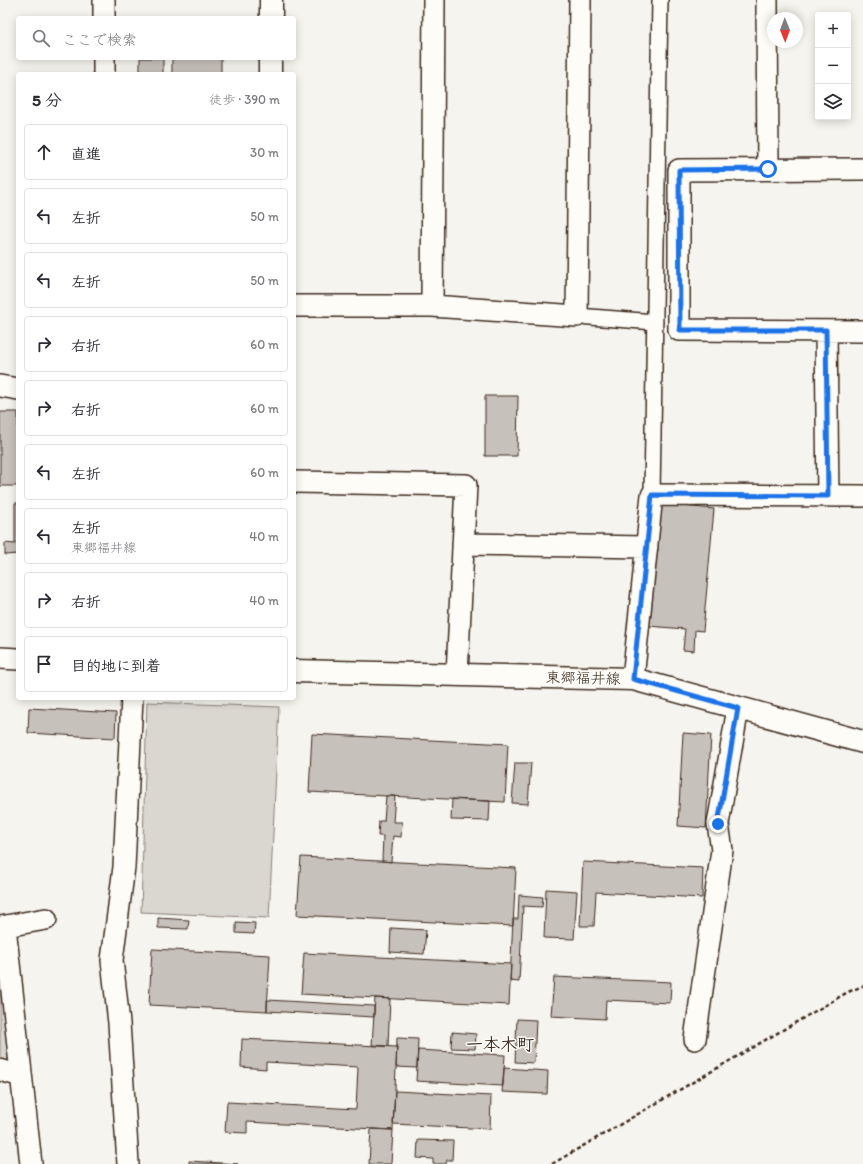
<!DOCTYPE html>
<html lang="ja">
<meta charset="utf-8">
<style>
body{margin:0;font-family:Itim,"Klee One",sans-serif;background:#f2f2f3;color:#2b2b33}
.controls{position:absolute;right:12px;top:12px;display:grid;overflow:hidden;border-radius:4px;box-shadow:0 2px 10px #0003}
.controls button{width:36px;height:36px;display:grid;place-items:center;padding:0;border:0;border-bottom:1px solid #e1e1e2;background:#fff;color:#2b2b33;font:20px sans-serif}
.compass{position:absolute;left:767px;top:12px;width:36px;height:36px;border-radius:50%;background:#fff;box-shadow:0 2px 10px #0003;rotate:179deg}
.stop{position:absolute;width:12px;height:12px;margin:-9px;border:3px solid #1a73e8;border-radius:50%;background:#fff}
.stop.end{background:#1a73e8;border-color:#fff;box-shadow:0 1px 4px #0008}
.list{margin:0;padding:0;list-style:none}
h2{display:flex;justify-content:space-between;align-items:center;height:52px;margin:0;padding:0 16px;font-size:17px}
h2 small{font-size:13px;font-weight:400;color:#7c7c81}
.list li{display:grid;grid-template-columns:26px 1fr auto;gap:12px;align-items:center;box-sizing:border-box;height:56px;margin:0 8px 8px;padding:0 8px;border:1px solid #e1e1e2;border-radius:4px}
.list b{display:block;font-size:15px;white-space:nowrap}
.list p{margin:0;font-size:13px;white-space:nowrap;color:#7c7c81}
.list em{font-size:13px;font-style:normal;color:#7c7c81}
.icon{flex:none;width:22px;height:22px;fill:none;stroke:currentColor;stroke-width:2;stroke-linecap:round;stroke-linejoin:round}
.map{position:relative;flex:none;width:863px;height:1164px;overflow:hidden}
.search{position:absolute;background:#fff;box-shadow:0 2px 10px #0003;left:16px;top:16px;width:280px;height:44px;display:flex;align-items:center;gap:10px;box-sizing:border-box;padding:0 14px;border-radius:4px;color:#7c7c81;font-size:15px}
.panel{position:absolute;background:#fff;box-shadow:0 2px 10px #0003;left:16px;top:72px;width:280px;height:628px;border-radius:4px}
.map>svg:first-child{display:block}
.green{fill:#dad6d0;stroke:#8a8077}
.building{fill:#c7c1bb;stroke:#3b2a1e}
.lines{fill:none;stroke-linecap:round;stroke-linejoin:round}
.pedestrian-casing{stroke:#3b2a1e;stroke-width:18}
.minor-casing{stroke:#3b2a1e;stroke-width:24}
.secondary-casing{stroke:#3b2a1e;stroke-width:25}
.path{stroke:#3b2a1e;stroke-width:2.5;stroke-dasharray:4 3;stroke-linecap:butt}
.pedestrian{stroke:#fdfcf7;stroke-width:15}
.minor{stroke:#fdfcf7;stroke-width:21}
.secondary{stroke:#fdfcf7;stroke-width:22}
.route{stroke:#1a73e8;stroke-width:5}
.labels{text-anchor:middle;stroke-width:3;stroke-linejoin:round;paint-order:stroke}
.street-label{font-size:15px;fill:#3b2a1e;stroke:#fdfcf7}
.quarter-label{font-size:17px;font-weight:bold;fill:#3b2a1e;stroke:#fdfcf7}
</style>
<div class="map">
<svg width="863" height="1164" viewBox="0 0 863 1164">
<rect width="100%" height="100%" fill="#f5f4ee"/>
<filter id="ink" filterUnits="userSpaceOnUse"><feTurbulence type="fractalNoise" baseFrequency=".025" numOctaves="2"/><feDisplacementMap in="SourceGraphic" scale="8" xChannelSelector="R" yChannelSelector="G"/><feConvolveMatrix kernelMatrix="1 2 1 2 8 2 1 2 1" color-interpolation-filters="sRGB"/></filter>
<g filter="url(#ink)">
<path class="green" d="M 147,702 L 279,707 L 269,918 L 141,912 Z
M 0,933 L 15,1067 L 0,1066 Z"/>
<path class="building" d="M 174,16 L 205,16 L 205,18 L 174,18 Z
M 140,58 L 163,58 L 163,74 L 140,74 Z
M 172,58 L 221,58 L 221,74 L 172,74 Z
M 485,396 L 518,396 L 517,456 L 485,456 Z
M 0,412 L 18,412 L 18,486 L 0,486 Z
M 15,503 L 18,503 L 18,554 L 5,555 L 5,543 L 15,544 Z
M 659,504 L 714,509 L 703,631 L 695,630 L 694,651 L 683,650 L 685,629 L 648,626 Z
M 29,708 L 116,713 L 115,738 L 28,733 Z
M 683,733 L 711,735 L 706,828 L 678,826 Z
M 312,734 L 508,744 L 505,802 L 309,792 Z
M 515,763 L 531,763 L 528,804 L 512,803 Z
M 386,796 L 395,796 L 393,822 L 402,822 L 401,837 L 393,836 L 391,862 L 382,861 L 383,836 L 378,836 L 379,821 L 384,821 Z
M 452,799 L 490,801 L 489,821 L 451,820 Z
M 301,857 L 516,868 L 513,926 L 297,915 Z
M 583,862 L 703,868 L 702,898 L 596,892 L 594,926 L 580,926 Z
M 546,889 L 577,891 L 574,939 L 544,938 Z
M 519,895 L 543,897 L 542,907 L 523,906 L 519,982 L 510,981 L 513,919 L 518,919 Z
M 158,918 L 189,920 L 188,929 L 158,928 Z
M 236,922 L 255,923 L 254,934 L 236,933 Z
M 391,928 L 426,930 L 424,954 L 390,952 Z
M 152,949 L 270,955 L 267,1011 L 149,1005 Z
M 304,953 L 511,964 L 509,1005 L 301,994 Z
M 554,977 L 671,982 L 670,1003 L 606,1000 L 605,1019 L 551,1016 Z
M 375,998 L 390,999 L 388,1046 L 372,1045 Z
M 267,1000 L 374,1006 L 374,1017 L 267,1011 Z
M 517,1019 L 536,1020 L 534,1063 L 515,1062 Z
M 452,1032 L 476,1034 L 475,1049 L 451,1048 Z
M 397,1038 L 418,1039 L 417,1068 L 396,1067 Z
M 242,1039 L 397,1047 L 393,1130 L 247,1122 L 247,1133 L 225,1132 L 227,1102 L 356,1109 L 358,1067 L 266,1062 L 266,1069 L 241,1067 Z
M 418,1050 L 505,1055 L 503,1086 L 416,1081 Z
M 504,1068 L 548,1071 L 547,1094 L 502,1092 Z
M 395,1091 L 491,1096 L 490,1129 L 393,1124 Z
M 371,1129 L 393,1130 L 391,1164 L 369,1164 Z
M 418,1140 L 453,1141 L 452,1160 L 447,1160 L 446,1164 L 433,1164 L 433,1159 L 417,1158 Z
M 189,1161 L 238,1164 L 189,1164 Z"/>
<g class="lines">
<defs>
<path id="pedestrian" d="M 577,316 L 655,322
M 652,495 L 660,0"/>
<path id="minor" d="M 104,0 L 104,18
M 767,0 L 768,169
M 104,58 L 104,74
M 863,169 L 679,170 L 679,330 L 863,331
M 294,306 L 432,306 L 577,316 L 580,0
M 432,306 L 434,0
M 826,331 L 828,496
M 0,386 L 18,389
M 294,482 L 466,485 L 457,675
M 463,544 L 647,547
M 0,658 L 18,659
M 633,679 L 652,495 L 863,496
M 0,927 L 46,919
M 5,927 L 31,1164
M 695,1039 L 722,850 L 718,824 L 738,708
M 0,1070 L 21,1076
M 128,1164 L 119,1023 L 112,960 L 124,867 L 132,698"/>
<path id="secondary" d="M 271,18 L 271,0
M 270,74 L 270,58
M 294,671 L 633,679 L 863,742"/>
</defs>
<use href="#pedestrian" class="pedestrian-casing"/>
<use href="#minor" class="minor-casing"/>
<use href="#secondary" class="secondary-casing"/>
<path class="path" d="M 552,1164 L 848,992 L 863,986"/>
<use href="#pedestrian" class="pedestrian"/>
<use href="#minor" class="minor"/>
<use href="#secondary" class="secondary"/>
</g>
</g>
<g class="lines" filter="url(#ink)">
<path class="route" d="M 718,824 L 738,708 L 633,679 L 652,495 L 828,496 L 826,330 L 680,330 L 679,170 L 768,169"/>
</g>
<g class="labels">
<g class="street-label">
<text transform="translate(583 678) rotate(1)" y="5">東郷福井線</text>
</g>
<g class="quarter-label">
<text x="500" y="1050">一本木町</text>
</g>
</g>
</svg>
<div class="controls">
<button>+</button>
<button>−</button>
<button><svg class="icon" aria-label="layers" viewBox="0 0 24 24"><path d="M12 4l9 5-9 5-9-5zM3 14l9 5 9-5"/></svg></button>
</div>
<svg class="compass" viewBox="-18 -18 36 36"><path d="M0-13l5 13h-10z" fill="#e53935"/><path d="M0 13l5-13h-10z" fill="#7c7c81"/></svg>
<div class="stop" style="left:768px;top:169px"></div>
<div class="stop end" style="left:718px;top:824px"></div>
<div class="search"><svg class="icon" aria-label="search" viewBox="0 0 24 24"><circle cx="10" cy="10" r="6"/><path d="M15 15l6 6"/></svg>ここで検索</div>
<section class="panel">
<h2>5 分<small>徒歩 · 390 m</small></h2>
<ul class="list">
<li><svg class="icon" aria-label="ahead" viewBox="0 0 24 24"><path d="M12 20V5M6 11l6-6 6 6"/></svg><div><b>直進</b></div><em>30 m</em></li>
<li><svg class="icon" aria-label="left" viewBox="0 0 24 24"><path d="M17 20v-9H6M10 6l-5 5 5 5"/></svg><div><b>左折</b></div><em>50 m</em></li>
<li><svg class="icon" aria-label="left" viewBox="0 0 24 24"><path d="M17 20v-9H6M10 6l-5 5 5 5"/></svg><div><b>左折</b></div><em>50 m</em></li>
<li><svg class="icon" aria-label="right" viewBox="0 0 24 24"><path d="M7 20v-9h11M14 6l5 5-5 5"/></svg><div><b>右折</b></div><em>60 m</em></li>
<li><svg class="icon" aria-label="right" viewBox="0 0 24 24"><path d="M7 20v-9h11M14 6l5 5-5 5"/></svg><div><b>右折</b></div><em>60 m</em></li>
<li><svg class="icon" aria-label="left" viewBox="0 0 24 24"><path d="M17 20v-9H6M10 6l-5 5 5 5"/></svg><div><b>左折</b></div><em>60 m</em></li>
<li><svg class="icon" aria-label="left" viewBox="0 0 24 24"><path d="M17 20v-9H6M10 6l-5 5 5 5"/></svg><div><b>左折</b><p>東郷福井線</p></div><em>40 m</em></li>
<li><svg class="icon" aria-label="right" viewBox="0 0 24 24"><path d="M7 20v-9h11M14 6l5 5-5 5"/></svg><div><b>右折</b></div><em>40 m</em></li>
<li><svg class="icon" aria-label="arrive" viewBox="0 0 24 24"><path d="M6 21V4h12l-3 4 3 4H6"/></svg><div><b>目的地に到着</b></div></li>
</ul>
</section>
</div>
